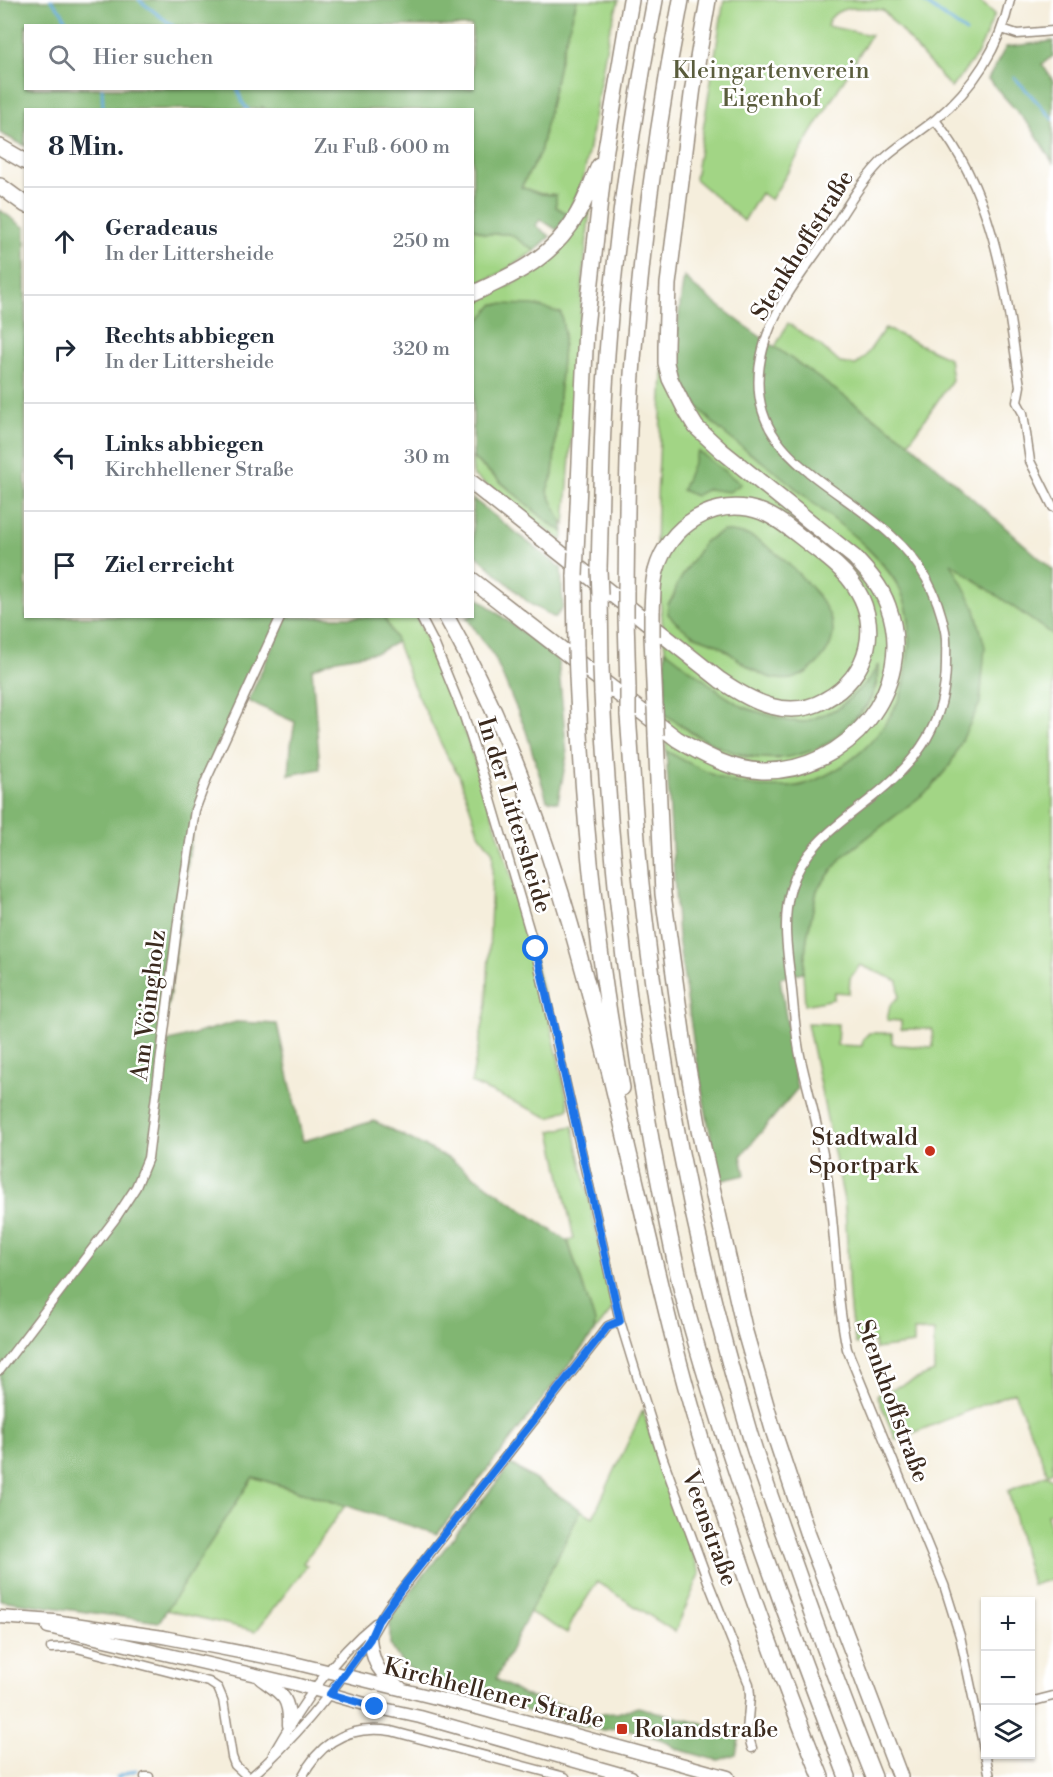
<!DOCTYPE html>
<html lang="de">
<meta charset="utf-8">
<style>
body{margin:0;font-family:"Libre Bodoni",serif;background:#f6f6f7;color:#1f2937}
.controls{position:absolute;right:18px;bottom:18px;display:grid;overflow:hidden;border-radius:0px;box-shadow:0 2px 4px #0004}
.controls button{width:54px;height:54px;display:grid;place-items:center;padding:0;border:0;border-bottom:2px solid #e0e1e3;background:#fff;color:#1f2937;font:30px sans-serif}
.stop{position:absolute;width:18px;height:18px;margin:-14px;border:4px solid #1a73e8;border-radius:50%;background:#fff}
.stop.end{background:#1a73e8;border-color:#fff;box-shadow:0 2px 6px #0008}
.list{margin:0;padding:0;list-style:none}
h2{display:flex;justify-content:space-between;align-items:center;height:78px;margin:0;padding:0 24px;font-size:26px}
h2 small{font-size:20px;font-weight:400;color:#747a83}
.list li{display:grid;grid-template-columns:39px 1fr auto;gap:18px;align-items:center;box-sizing:border-box;height:108px;padding:0 24px;border-top:2px solid #e0e1e3}
.list b{display:block;font-size:22px;white-space:nowrap}
.list p{margin:0;font-size:20px;white-space:nowrap;color:#747a83}
.list em{font-size:20px;font-style:normal;color:#747a83}
.icon{flex:none;width:33px;height:33px;fill:none;stroke:currentColor;stroke-width:2;stroke-linecap:round;stroke-linejoin:round}
.map{position:relative;flex:none;width:1053px;height:1777px;overflow:hidden}
.search{position:absolute;background:#fff;box-shadow:0 2px 4px #0004;left:24px;top:24px;width:450px;height:66px;display:flex;align-items:center;gap:15px;box-sizing:border-box;padding:0 21px;border-radius:0px;color:#747a83;font-size:22px}
.panel{position:absolute;background:#fff;box-shadow:0 2px 4px #0004;left:24px;top:108px;width:450px;height:510px;border-radius:0px}
.map>svg:first-child{display:block}
.green{fill:#a2d585;stroke:#6e8052;stroke-width:1.5;fill-rule:evenodd}
.forest{fill:#81b672;stroke:#5e7048;stroke-width:1.5;fill-rule:evenodd}
.lines{fill:none;stroke-linecap:round;stroke-linejoin:round}
.stream{stroke:#60a9d7;stroke-width:3}
.street-casing{stroke:#988c7d;stroke-width:11}
.secondary-casing{stroke:#988c7d;stroke-width:15}
.highway-casing{stroke:#988c7d;stroke-width:18}
.street{stroke:#fff;stroke-width:8}
.secondary{stroke:#fff;stroke-width:12}
.highway{stroke:#fff;stroke-width:15}
.highway-bridge-casing{stroke:#988c7d;stroke-width:18;stroke-linecap:butt}
.highway-bridge{stroke:#fff;stroke-width:15}
.route{stroke:#1a73e8;stroke-width:8}
.poi-dot{fill:#c8321e;stroke:#fff;stroke-width:2}
.labels{text-anchor:middle;stroke-width:5;stroke-linejoin:round;paint-order:stroke}
.park-label{font-size:24px;fill:#5a5d3d;stroke:#fff}
.street-label{font-size:24px;fill:#3b2a1e;stroke:#fff}
.poi-label{font-size:24px;fill:#3b2a1e;stroke:#fff;text-anchor:end}
</style>
<div class="map">
<svg width="1053" height="1777" viewBox="0 0 1053 1777">
<rect width="100%" height="100%" fill="#fff"/>
<filter id="ink" filterUnits="userSpaceOnUse"><feTurbulence type="fractalNoise" baseFrequency=".0167" numOctaves="2"/><feDisplacementMap in="SourceGraphic" scale="12" xChannelSelector="R" yChannelSelector="G"/><feConvolveMatrix kernelMatrix="1 2 1 2 8 2 1 2 1" color-interpolation-filters="sRGB"/></filter>
<filter id="wash" filterUnits="userSpaceOnUse"><feTurbulence type="fractalNoise" baseFrequency=".008" numOctaves="4" result="noise"/><feDisplacementMap in="SourceGraphic" scale="24" xChannelSelector="R" yChannelSelector="G"/><feGaussianBlur stdDeviation="1.35" result="paint"/><feColorMatrix in="noise" values="0 0 0 0 0 0 0 0 0 0 0 0 0 0 0 0 0 1.4 0 .05"/><feComposite in="paint" operator="in"/></filter>
<g filter="url(#wash)">
<rect width="100%" height="100%" fill="#f5eedc"/>
<path class="green" d="M 577,0 L 619,0 L 609,32 L 583,182 L 568,214 L 556,207 L 553,194 L 541,194 L 521,188 L 540,153 L 560,59 Z
M 724,0 L 978,0 L 995,14 L 977,55 L 951,88 L 883,10 C 863,8 834,2 827,26 L 871,35 L 771,200 L 761,193 L 744,221 L 695,179 Z
M 588,207 L 590,207 L 583,278 L 565,525 L 556,512 L 547,490 L 553,475 L 564,332 L 561,313 L 494,304 L 479,321 L 473,324 L 473,301 L 513,284 L 544,263 Z
M 473,228 L 485,234 L 510,234 L 535,251 L 501,273 L 473,286 Z
M 788,323 L 821,346 L 840,363 L 856,365 L 865,357 L 885,328 L 949,358 L 952,380 L 909,442 L 775,347 Z
M 677,326 L 677,357 L 708,418 L 749,453 L 765,463 C 804,495 878,546 900,590 C 911,612 911,633 908,656 C 907,666 908,678 905,688 C 884,746 825,793 763,788 C 726,786 697,768 666,751 L 665,714 L 693,734 L 745,757 L 778,759 L 831,741 L 852,721 L 869,704 L 877,683 L 878,667 L 869,680 L 839,708 L 805,722 L 789,721 L 745,708 L 725,696 L 665,650 L 656,557 L 657,498 L 663,374 ZM 778,554 L 818,595 L 754,670 L 715,643 L 693,635 L 668,604 C 675,596 682,576 689,565 Z
M 472,458 L 549,523 L 564,532 L 562,541 L 473,475 Z
M 950,562 L 1053,635 L 1053,1470 L 1048,1474 L 1014,1392 L 896,1440 L 877,1395 L 934,1372 L 934,1331 L 914,1331 L 914,1344 L 875,1349 L 874,1341 L 856,1344 C 844,1298 850,1247 844,1200 L 807,1023 L 838,1024 L 837,1045 L 862,1046 L 863,1039 L 869,1033 L 892,1033 L 892,1043 L 897,1045 L 933,1047 L 932,1029 L 901,1029 L 901,1021 L 887,1020 L 890,1005 L 899,997 L 898,981 L 860,965 L 850,978 L 849,993 L 834,992 L 834,999 L 805,1005 L 803,972 L 807,937 L 817,890 L 842,857 L 930,789 L 950,765 Z
M 384,617 L 416,617 C 448,678 469,742 490,808 C 522,906 548,1006 569,1108 L 550,1118 L 471,1083 L 487,1004 L 493,852 L 479,834 L 459,775 L 448,758 L 412,683 L 395,638 Z
M 573,1126 L 612,1303 L 611,1311 L 594,1333 L 595,1322 L 568,1241 L 574,1239 L 551,1131 Z
M 643,1410 L 665,1482 L 700,1574 L 675,1632 L 597,1582 L 574,1618 L 567,1633 L 529,1612 L 581,1510 L 593,1517 Z
M 1046,1475 L 1053,1480 L 1053,1512 L 1047,1514 L 1053,1538 L 1053,1579 L 1032,1585 L 1008,1491 Z
M 253,1477 L 345,1506 L 303,1563 L 307,1566 L 256,1631 L 166,1610 Z"/>
<path class="forest" d="M 0,0 L 577,0 L 560,59 L 540,153 L 521,187 L 541,194 L 556,195 L 556,207 L 568,214 L 557,230 L 540,219 L 536,226 L 550,236 L 535,251 L 510,234 L 485,234 L 473,228 L 472,110 L 267,110 L 262,107 L 263,109 L 26,110 L 25,146 L 0,133 ZM 26,26 L 472,26 L 472,88 L 26,88 Z
M 1053,41 L 1053,56 L 1042,64 L 1053,81 L 1053,163 L 1031,127 L 988,79 L 1006,47 Z
M 0,210 L 25,228 L 26,616 L 281,617 L 195,810 L 163,1043 L 236,1022 L 277,1024 L 303,1141 L 374,1121 L 450,1159 L 568,1242 L 595,1322 L 594,1333 L 437,1534 L 253,1477 L 159,1622 L 0,1600 Z
M 684,276 L 692,285 L 748,328 L 909,442 L 1053,570 L 1053,635 L 951,563 L 974,606 L 985,647 L 980,703 L 950,765 L 930,789 L 842,857 L 817,890 L 807,937 L 803,972 L 780,978 L 797,1089 L 741,1156 L 745,1175 L 719,1181 L 696,1059 L 678,938 L 666,751 C 706,772 734,790 781,787 C 788,787 796,787 803,785 C 849,768 877,744 899,700 C 906,685 906,672 908,656 C 911,633 911,611 900,589 C 881,554 844,528 813,503 C 797,490 781,475 764,463 C 739,445 710,426 693,399 C 669,361 678,318 684,276 Z
M 494,304 L 534,305 L 561,313 L 564,332 L 553,475 L 547,490 C 551,501 565,524 564,532 L 549,523 L 473,458 L 473,324 L 479,321 Z
M 698,451 L 741,484 L 729,492 L 708,489 L 695,496 L 682,490 Z
M 473,499 L 561,568 L 563,607 L 555,618 L 530,604 L 473,552 Z
M 723,531 C 731,532 742,533 750,536 C 775,547 833,601 833,630 C 834,650 813,672 795,678 C 788,681 776,679 768,677 C 749,670 734,655 718,645 C 712,641 703,639 696,636 C 685,631 676,623 668,614 L 668,604 L 673,598 L 677,585 L 689,565 L 705,541 Z
M 473,594 L 558,660 L 567,755 L 558,802 L 547,800 L 526,731 L 495,658 L 466,617 L 472,616 Z
M 286,617 L 384,617 L 397,642 L 378,652 L 337,659 L 312,669 L 320,769 L 289,775 L 291,745 L 295,722 L 248,701 Z
M 665,650 L 725,696 L 745,708 L 789,721 L 805,722 L 839,708 L 869,680 L 878,665 C 877,693 869,706 848,725 C 843,730 837,736 831,741 C 820,748 806,753 793,756 C 744,766 704,742 665,714 Z
M 511,1464 L 581,1510 L 496,1679 L 523,1695 L 597,1714 L 617,1713 L 638,1707 L 703,1724 L 741,1731 L 736,1754 L 719,1760 L 712,1759 L 677,1749 L 663,1740 L 621,1727 L 605,1730 L 596,1729 L 520,1709 L 419,1675 L 401,1662 L 390,1644 L 390,1618 Z"/>
<g class="lines">
<path class="stream" d="M 51,0 L 62,12 L 68,26
M 139,0 L 173,26
M 921,0 L 966,32
M 1014,77 L 1053,119
M 102,88 L 103,107 L 106,110
M 237,88 L 242,102 L 248,110
M 117,1777 L 136,1770"/>
</g>
</g>
<g filter="url(#ink)">
<g class="lines">
<defs>
<path id="street" d="M 1002,29 L 1017,34 L 1053,31
M 935,120 C 996,195 1006,293 1020,386 L 1017,402 L 1023,413 L 1030,461 L 1053,507
M 420,616 L 435,645 L 464,716 L 487,786 L 535,949 L 620,1321 L 636,1373 L 663,1459 L 709,1584 L 749,1684 L 750,1696 L 747,1731 L 752,1748
M 0,1370 L 115,1219 L 136,1187 L 148,1158 L 178,921 L 195,810 L 207,778 L 281,616
M 51,1648 L 73,1647 L 209,1682 L 218,1688 L 223,1700 L 232,1757 L 235,1765 L 248,1777
M 1030,1702 L 1053,1696
M 273,1754 C 300,1707 332,1658 375,1623
M 145,1777 L 149,1777
M 251,1777 C 296,1738 334,1691 367,1642 C 376,1629 382,1615 391,1603 L 608,1326 L 620,1321
M 302,1777 C 321,1740 351,1725 391,1731 L 565,1777
M 990,1777 L 960,1636 L 944,1585 L 847,1349 C 835,1292 836,1234 827,1176 C 821,1137 810,1099 801,1060 C 795,1035 794,1008 791,982 C 787,950 782,919 791,888 C 804,845 841,823 874,796 C 919,760 946,722 946,663 C 946,652 947,641 945,631 C 938,594 920,561 892,536 C 833,480 736,453 763,349 C 773,307 806,269 830,233 C 847,207 863,178 886,157 C 902,143 920,132 936,119 C 973,88 1000,47 1010,0"/>
<path id="secondary" d="M 0,1617 L 54,1621 L 163,1637 L 286,1661 L 481,1709 L 728,1777
M 48,1627 L 295,1684 L 375,1707 L 420,1717 L 631,1777
M 370,1639 C 373,1664 378,1673 400,1687
M 261,1679 C 282,1694 290,1697 289,1725"/>
<path id="highway" d="M 0,147 L 26,162
M 0,186 L 26,205
M 472,294 C 516,274 554,257 578,213 C 587,198 592,181 599,166
M 472,483 L 720,680 C 752,702 788,721 825,700 C 870,676 883,623 851,581 C 840,566 825,556 811,545 C 795,533 780,519 762,512 C 715,495 668,526 656,571 C 652,584 653,598 652,611
M 576,552 L 586,327 L 605,155 L 631,0
M 599,569 C 601,508 601,448 605,387 C 612,258 631,127 655,0
M 575,576 L 576,648
M 472,580 L 677,739 C 703,755 731,770 762,771 C 847,773 918,688 888,606 C 881,586 868,572 854,557 L 722,451 L 696,427 L 685,409 L 670,379 L 666,363 L 666,346 L 668,284 L 693,87 L 708,0
M 626,591 C 627,514 627,437 633,360 C 642,239 658,118 681,0
M 600,595 L 601,667
M 446,616 C 574,843 615,1116 680,1365 C 717,1505 767,1642 821,1777
M 626,617 L 628,689
M 652,636 L 655,707
M 577,676 C 583,814 596,952 622,1088
M 602,693 C 609,846 625,994 652,1145 C 663,1202 673,1260 688,1315 C 732,1472 789,1625 847,1777
M 628,715 C 632,768 635,821 640,874 C 659,1064 696,1253 750,1435 C 764,1481 781,1526 797,1571 C 821,1640 847,1709 874,1777
M 656,735 L 663,894 L 684,1046 L 699,1130 L 745,1332 L 774,1433 L 808,1535 L 900,1777"/>
</defs>
<use href="#street" class="street-casing"/>
<use href="#secondary" class="secondary-casing"/>
<use href="#highway" class="highway-casing"/>
<use href="#street" class="street"/>
<use href="#secondary" class="secondary"/>
<use href="#highway" class="highway"/>
<defs>
<path id="highway-bridge" d="M 599,569 L 600,595
M 575,576 L 576,552
M 626,591 L 626,617
M 652,611 L 652,636
M 576,648 L 577,676
M 601,667 L 602,693
M 628,689 L 628,715
M 655,707 L 656,735"/>
</defs>
<use href="#highway-bridge" class="highway-bridge-casing"/>
<use href="#highway-bridge" class="highway-bridge"/>
</g>
</g>
<g class="lines" filter="url(#ink)">
<path class="route" d="M 375,1707 L 330,1694 L 370,1639 L 378,1621 L 402,1588 L 608,1326 L 620,1321 L 536,949"/>
</g>
<g class="poi-dot">
<circle cx="930" cy="1151" r="6"/>
<rect x="616" y="1723" width="12" height="12" rx="3"/>
</g>
<g class="labels">
<g class="park-label">
<text x="771" y="78">Kleingartenverein<tspan x="771" dy="28">Eigenhof</tspan></text>
</g>
<g class="street-label">
<text transform="translate(802 245) rotate(-58)" y="8">Stenkhoffstraße</text>
<text transform="translate(515 815) rotate(73)" y="8">In der Littersheide</text>
<text transform="translate(148 1005) rotate(-83)" y="8">Am Vöingholz</text>
<text transform="translate(893 1401) rotate(70)" y="8">Stenkhoffstraße</text>
<text transform="translate(710 1528) rotate(70)" y="8">Veenstraße</text>
<text transform="translate(494 1693) rotate(14)" y="8">Kirchhellener Straße</text>
</g>
<g class="poi-label">
<text x="918" y="1145">Stadtwald<tspan x="918" dy="28">Sportpark</tspan></text>
<text x="634" y="1737" text-anchor="start">Rolandstraße</text>
</g>
</g>
</svg>
<div class="controls">
<button>+</button>
<button>−</button>
<button><svg class="icon" aria-label="layers" viewBox="0 0 24 24"><path d="M12 4l9 5-9 5-9-5zM3 14l9 5 9-5"/></svg></button>
</div>
<div class="stop" style="left:536px;top:949px"></div>
<div class="stop end" style="left:375px;top:1707px"></div>
<div class="search"><svg class="icon" aria-label="search" viewBox="0 0 24 24"><circle cx="10" cy="10" r="6"/><path d="M15 15l6 6"/></svg>Hier suchen</div>
<section class="panel">
<h2>8 Min.<small>Zu Fuß · 600 m</small></h2>
<ul class="list">
<li><svg class="icon" aria-label="ahead" viewBox="0 0 24 24"><path d="M12 20V5M6 11l6-6 6 6"/></svg><div><b>Geradeaus</b><p>In der Littersheide</p></div><em>250 m</em></li>
<li><svg class="icon" aria-label="right" viewBox="0 0 24 24"><path d="M7 20v-9h11M14 6l5 5-5 5"/></svg><div><b>Rechts abbiegen</b><p>In der Littersheide</p></div><em>320 m</em></li>
<li><svg class="icon" aria-label="left" viewBox="0 0 24 24"><path d="M17 20v-9H6M10 6l-5 5 5 5"/></svg><div><b>Links abbiegen</b><p>Kirchhellener Straße</p></div><em>30 m</em></li>
<li><svg class="icon" aria-label="arrive" viewBox="0 0 24 24"><path d="M6 21V4h12l-3 4 3 4H6"/></svg><div><b>Ziel erreicht</b></div></li>
</ul>
</section>
</div>
